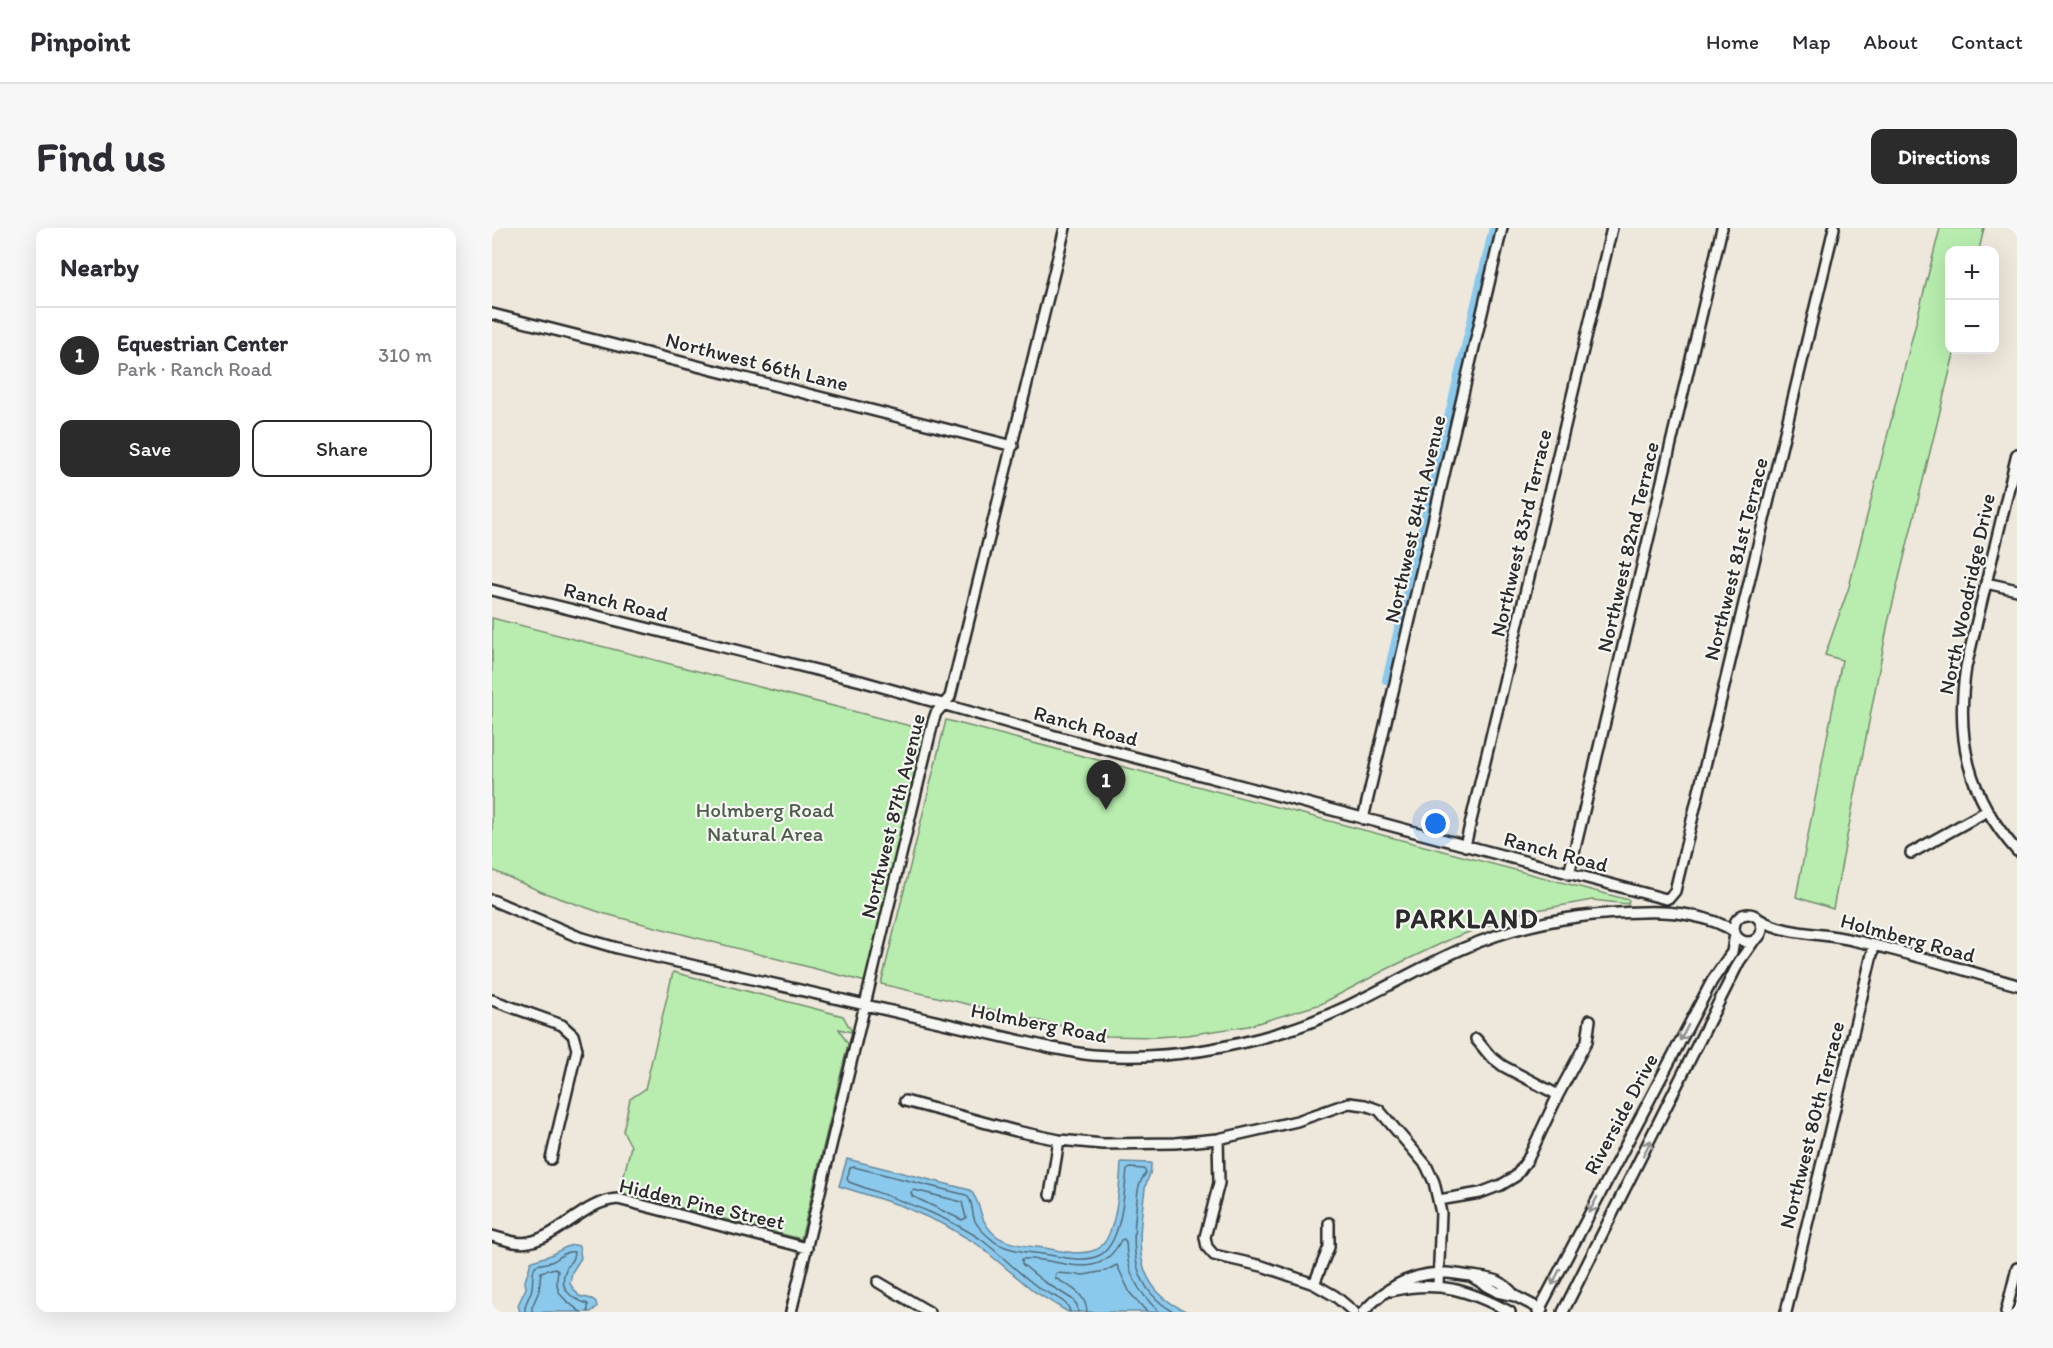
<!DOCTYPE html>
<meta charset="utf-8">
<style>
body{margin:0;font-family:Itim,sans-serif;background:#f7f7f7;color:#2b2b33}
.controls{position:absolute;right:18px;top:18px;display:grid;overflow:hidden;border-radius:12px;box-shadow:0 6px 24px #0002}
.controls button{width:54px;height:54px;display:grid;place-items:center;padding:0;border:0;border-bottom:2px solid #e1e1e2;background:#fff;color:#2b2b33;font:30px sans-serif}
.you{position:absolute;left:944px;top:596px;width:21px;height:21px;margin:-15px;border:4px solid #fff;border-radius:50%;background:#1a73e8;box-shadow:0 0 0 9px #1a73e833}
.badge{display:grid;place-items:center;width:39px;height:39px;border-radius:50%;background:#2b2b2b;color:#fff;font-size:20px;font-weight:700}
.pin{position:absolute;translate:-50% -50px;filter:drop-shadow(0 2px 3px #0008)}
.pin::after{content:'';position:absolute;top:32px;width:21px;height:18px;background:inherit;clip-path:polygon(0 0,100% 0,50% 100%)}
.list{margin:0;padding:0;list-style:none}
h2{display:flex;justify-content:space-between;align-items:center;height:78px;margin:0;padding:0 24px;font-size:26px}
h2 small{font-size:20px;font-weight:400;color:#7c7c81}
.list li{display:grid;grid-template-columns:39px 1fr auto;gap:18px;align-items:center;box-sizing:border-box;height:96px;padding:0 24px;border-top:2px solid #e1e1e2}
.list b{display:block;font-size:22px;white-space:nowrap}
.list p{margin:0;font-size:20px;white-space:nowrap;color:#7c7c81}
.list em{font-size:20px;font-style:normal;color:#7c7c81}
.actions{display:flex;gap:12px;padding:18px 24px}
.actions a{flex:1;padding:14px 0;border:2px solid #2b2b2b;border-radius:12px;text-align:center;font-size:21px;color:#2b2b2b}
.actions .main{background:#2b2b2b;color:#fff}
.map{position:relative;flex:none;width:1525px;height:1084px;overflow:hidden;border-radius:12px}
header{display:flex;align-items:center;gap:36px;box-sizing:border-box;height:84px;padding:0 30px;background:#fff;border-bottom:2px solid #e1e1e2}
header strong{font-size:28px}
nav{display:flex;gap:33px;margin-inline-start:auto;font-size:21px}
.intro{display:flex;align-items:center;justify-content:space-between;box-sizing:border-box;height:144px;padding:0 36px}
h1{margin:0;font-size:42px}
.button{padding:15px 27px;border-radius:12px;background:#2b2b2b;color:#fff;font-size:21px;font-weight:700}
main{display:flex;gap:36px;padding:0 36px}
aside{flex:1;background:#fff;border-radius:12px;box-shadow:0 6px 24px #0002}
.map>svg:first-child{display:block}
.green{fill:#b9edaf;stroke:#728c6d;stroke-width:1.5}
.water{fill:#8bc9ec;stroke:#658a9f;stroke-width:1.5}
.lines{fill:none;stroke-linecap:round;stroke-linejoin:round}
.shore{stroke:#516a78;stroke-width:1.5}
.canal{stroke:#8bc9ec;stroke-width:8}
.minor-casing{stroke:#2b2b2b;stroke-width:14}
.minor{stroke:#f6f6f2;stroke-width:9}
.oneway{stroke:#90908e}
.labels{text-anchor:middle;stroke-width:4.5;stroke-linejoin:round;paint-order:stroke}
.street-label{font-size:21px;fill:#2b2b2b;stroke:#f6f6f2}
.park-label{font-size:21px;fill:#4e5c4c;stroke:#f6f6f2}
.district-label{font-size:27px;font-weight:bold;letter-spacing:1.5px;fill:#2b2b2b;stroke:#f6f6f2}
</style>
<header>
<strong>Pinpoint</strong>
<nav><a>Home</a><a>Map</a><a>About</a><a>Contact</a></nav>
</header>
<div class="intro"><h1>Find us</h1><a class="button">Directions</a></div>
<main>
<aside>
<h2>Nearby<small></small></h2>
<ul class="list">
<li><span class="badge">1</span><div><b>Equestrian Center</b><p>Park · Ranch Road</p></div><em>310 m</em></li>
</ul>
<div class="actions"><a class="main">Save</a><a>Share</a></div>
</aside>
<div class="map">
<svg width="1525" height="1084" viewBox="0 0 1525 1084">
<rect width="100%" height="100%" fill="#eee7dc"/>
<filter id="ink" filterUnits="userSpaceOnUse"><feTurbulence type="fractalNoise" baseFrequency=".0167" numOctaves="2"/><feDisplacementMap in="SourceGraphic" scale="12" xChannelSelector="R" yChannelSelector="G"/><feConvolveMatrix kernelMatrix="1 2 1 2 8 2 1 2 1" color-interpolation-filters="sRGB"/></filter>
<g filter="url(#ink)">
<path class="green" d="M 1448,0 L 1492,0 L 1487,22 L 1458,22 L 1458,122 L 1463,122 L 1396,395 L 1341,681 L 1304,669 L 1350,432 L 1333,427 L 1357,359 Z
M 0,390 L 434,502 L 374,754 L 110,685 L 50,664 L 0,642 Z
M 454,492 L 1137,672 L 1136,676 L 1100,672 L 1029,685 L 961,710 L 895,741 L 829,776 L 756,798 L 695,807 L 664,809 L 613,808 L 389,756 Z
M 181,744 L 351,788 L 359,802 L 359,804 L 347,801 L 356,816 L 309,1011 L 128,964 L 139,918 L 131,903 L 138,871 L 153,861 Z"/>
<path class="water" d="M 355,931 L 478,962 C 491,976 485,990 501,1005 C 513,1017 537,1018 553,1020 C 569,1023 587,1028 603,1022 C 625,1015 628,953 629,934 L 659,935 C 660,950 654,950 653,961 C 646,1012 638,1060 696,1084 L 576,1084 L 543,1064 L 485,1016 L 453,997 L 410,978 L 347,958 Z
M 82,1017 L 87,1018 L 89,1030 L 80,1044 L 78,1056 L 87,1068 L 100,1071 L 104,1074 L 105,1079 L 99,1084 L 28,1084 L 26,1077 L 34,1060 L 33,1053 L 39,1034 C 46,1030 52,1030 59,1027 C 68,1023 72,1018 82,1017 Z"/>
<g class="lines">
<path class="shore" d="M 422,962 L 470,974 L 474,990 L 470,992 L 420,968 L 419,964 Z
M 33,1084 C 32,1076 36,1072 39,1064 C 42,1056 39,1047 43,1038 C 49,1035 53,1036 59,1034 C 68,1031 72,1022 82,1024 C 82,1032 77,1035 74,1041 C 65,1061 80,1071 96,1076 L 96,1084
M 40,1084 L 40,1079 L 47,1063 L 49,1044 L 63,1040 L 66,1043 C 61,1067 73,1072 89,1084
M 578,1084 C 577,1072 556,1066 547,1060 C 526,1045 508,1025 487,1010 C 445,983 402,971 357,954 L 355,951 L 358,940 L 362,939 L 474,967 C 482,974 479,984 483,993 C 486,999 492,1005 498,1010 C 510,1022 534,1024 550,1026 C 567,1028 592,1036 608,1027 C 630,1015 632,964 635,942 L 638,940 L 652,941 L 654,945 C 652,948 650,950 649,953 C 645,960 645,973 644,981 C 639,1023 641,1061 682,1084
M 586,1084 L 585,1077 L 580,1071 L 551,1053 L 530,1036 L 530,1031 C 567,1028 606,1058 629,1012 L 632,1011 L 634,1014 C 635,1046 645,1062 667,1084
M 595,1084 C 594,1065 578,1059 563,1050 L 564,1045 L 592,1047 L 613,1043 L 625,1037 L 638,1065 L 655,1084"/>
<path class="canal" d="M 894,452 L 1001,0"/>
<defs>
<path id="minor" d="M 0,86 L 521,218
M 1525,226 L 1474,439 C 1463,511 1476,568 1525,623
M 1494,355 L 1525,362
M 0,362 L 369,453 L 563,508 L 1174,671 L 1178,669 L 1183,663 L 1342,0
M 871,591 L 1010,0
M 973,618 L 1120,0
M 1419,625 L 1495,583
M 1077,646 L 1230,0
M 0,672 L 87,709 L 125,720 L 560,820 C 574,822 587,826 601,827 C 665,832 732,822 793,803 C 856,784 910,747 970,721 C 1026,696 1090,685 1151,684 C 1180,683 1218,687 1243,704
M1242 700a14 14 0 1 1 28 0a14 14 0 1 1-28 0Z
M 1267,691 C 1295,708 1329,704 1360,712 C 1416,724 1470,742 1525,757
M 0,772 L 70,797 L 81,807 L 85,821 L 59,931
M 984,811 L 998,828 L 1011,838 L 1066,867
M 413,873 L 524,903 L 567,912 L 611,916 L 683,915 L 726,911 L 805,893 L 857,875 L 873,877 L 887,882 L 934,937 L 942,954 L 949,985 L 946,1058
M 726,911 L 727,955 L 713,1009 L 715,1019 L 722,1027 L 770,1038 L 822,1056 L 843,1068 L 862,1084
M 558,967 L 567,912
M 947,972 L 988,965 L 1009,957 L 1024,948 L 1036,931 L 1066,867 L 1095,813 L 1098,792
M 0,1008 C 12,1011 25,1017 37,1014 C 70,1007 92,973 126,971 L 315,1020
M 980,1049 L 1005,1064 L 1023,1068 L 1050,1082
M 386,1054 L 437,1084
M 822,1056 L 837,1019 L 837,995
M 899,1063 C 946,1052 977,1062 1018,1084
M 299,1084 L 441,494 L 444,485 L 458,469 L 573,0
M 871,1084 C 893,1061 914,1047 947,1045 C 957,1044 968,1047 979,1048 C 1001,1051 1008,1050 1023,1068
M 1046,1084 L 1220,753 L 1240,724 L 1243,706
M 1071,1084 L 1247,734 L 1261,714
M 1294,1084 L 1382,718
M 1514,1084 L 1525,1040"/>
</defs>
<use href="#minor" class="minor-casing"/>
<use href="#minor" class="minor"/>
</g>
<defs><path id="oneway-shaft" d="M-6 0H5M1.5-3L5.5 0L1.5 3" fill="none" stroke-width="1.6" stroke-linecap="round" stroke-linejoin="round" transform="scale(1.5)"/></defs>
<g class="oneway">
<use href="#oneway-shaft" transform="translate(1192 805) rotate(118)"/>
<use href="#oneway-shaft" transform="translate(1155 920) rotate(-63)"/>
<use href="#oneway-shaft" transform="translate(1101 977) rotate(118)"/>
<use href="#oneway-shaft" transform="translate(1064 1049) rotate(117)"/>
</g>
</g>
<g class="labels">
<g class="street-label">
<text transform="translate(265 134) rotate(14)" y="7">Northwest 66th Lane</text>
<text transform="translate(923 291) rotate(-77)" y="7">Northwest 84th Avenue</text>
<text transform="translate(1029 305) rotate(-77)" y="7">Northwest 83rd Terrace</text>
<text transform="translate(1136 319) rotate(-77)" y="7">Northwest 82nd Terrace</text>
<text transform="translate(1244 331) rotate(-76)" y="7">Northwest 81st Terrace</text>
<text transform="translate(1475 366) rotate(-78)" y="7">North Woodridge Drive</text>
<text transform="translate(124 374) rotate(14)" y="7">Ranch Road</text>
<text transform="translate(594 498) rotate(15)" y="7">Ranch Road</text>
<text transform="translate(401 588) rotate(-76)" y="7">Northwest 87th Avenue</text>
<text transform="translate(1064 624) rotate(15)" y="7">Ranch Road</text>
<text transform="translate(1416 710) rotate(15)" y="7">Holmberg Road</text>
<text transform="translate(547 795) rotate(11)" y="7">Holmberg Road</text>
<text transform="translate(1129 886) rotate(-62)" y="7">Riverside Drive</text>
<text transform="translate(1320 897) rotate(-76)" y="7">Northwest 80th Terrace</text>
<text transform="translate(210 976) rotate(13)" y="7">Hidden Pine Street</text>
</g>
<g class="park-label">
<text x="273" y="589">Holmberg Road<tspan x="273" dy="24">Natural Area</tspan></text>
</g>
<g class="district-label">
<text x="975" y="700">PARKLAND</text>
</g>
</g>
</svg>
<div class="controls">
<button>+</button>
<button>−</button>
</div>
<div class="you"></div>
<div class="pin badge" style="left:614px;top:582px">1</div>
</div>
</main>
